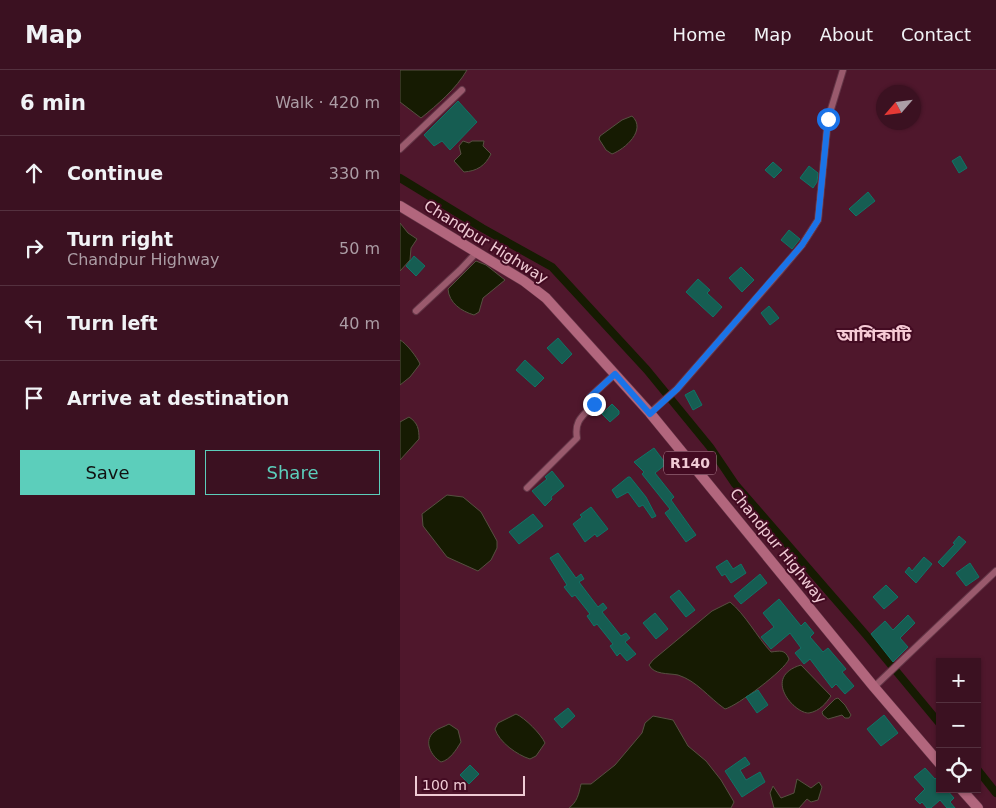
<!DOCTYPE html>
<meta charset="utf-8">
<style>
body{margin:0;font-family:"DejaVu Sans","Noto Sans Bengali",sans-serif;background:#421a2a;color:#f1f3f6}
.controls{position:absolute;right:15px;bottom:15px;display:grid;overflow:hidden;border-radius:0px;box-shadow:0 1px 4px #0004}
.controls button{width:45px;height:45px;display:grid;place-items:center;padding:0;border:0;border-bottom:1px solid #54313f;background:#3b1121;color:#f1f3f6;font:25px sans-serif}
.compass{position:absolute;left:476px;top:15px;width:45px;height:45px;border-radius:50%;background:#3b1121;box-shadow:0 1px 4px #0004;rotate:242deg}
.scale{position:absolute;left:15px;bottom:12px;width:110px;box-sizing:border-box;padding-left:5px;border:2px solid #f0cbd5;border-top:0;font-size:14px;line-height:18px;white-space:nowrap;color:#f0cbd5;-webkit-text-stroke:4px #430b22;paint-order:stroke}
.stop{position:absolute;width:15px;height:15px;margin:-11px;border:4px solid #1a73e8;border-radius:50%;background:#fff}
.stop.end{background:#1a73e8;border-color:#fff;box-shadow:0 1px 5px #0008}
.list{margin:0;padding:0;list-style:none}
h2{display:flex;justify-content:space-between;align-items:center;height:65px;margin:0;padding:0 20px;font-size:21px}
h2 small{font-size:16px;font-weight:400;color:#ac9da5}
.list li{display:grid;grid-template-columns:32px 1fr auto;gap:15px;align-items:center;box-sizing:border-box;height:75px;padding:0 20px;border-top:1px solid #54313f}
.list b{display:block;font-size:19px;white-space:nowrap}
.list p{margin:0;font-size:16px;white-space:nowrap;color:#ac9da5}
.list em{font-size:16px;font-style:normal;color:#ac9da5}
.actions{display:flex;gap:10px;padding:15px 20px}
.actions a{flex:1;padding:11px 0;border:1px solid #5ccebb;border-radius:0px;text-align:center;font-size:18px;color:#5ccebb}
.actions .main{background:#5ccebb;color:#111}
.icon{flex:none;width:28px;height:28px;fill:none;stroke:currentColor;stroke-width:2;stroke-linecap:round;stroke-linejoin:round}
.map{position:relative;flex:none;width:596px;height:738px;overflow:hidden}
header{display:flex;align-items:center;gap:30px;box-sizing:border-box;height:70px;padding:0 25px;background:#3b1121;border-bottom:1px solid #54313f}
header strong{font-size:24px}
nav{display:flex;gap:28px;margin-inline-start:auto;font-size:18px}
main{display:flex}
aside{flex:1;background:#3b1121}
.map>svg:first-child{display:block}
.water{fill:#161b02;stroke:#575041}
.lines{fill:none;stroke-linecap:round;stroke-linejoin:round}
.canal{stroke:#161b02;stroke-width:8}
.building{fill:#165d52;stroke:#107467}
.minor-casing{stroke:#633546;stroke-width:8}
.primary-casing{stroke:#633546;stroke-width:11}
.minor{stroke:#9a5a6d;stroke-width:6}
.primary{stroke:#b2667d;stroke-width:10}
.route{stroke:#1a73e8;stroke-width:6}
.labels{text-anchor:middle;stroke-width:4;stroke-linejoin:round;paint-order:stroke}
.shield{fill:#430b22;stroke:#bc919f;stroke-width:1}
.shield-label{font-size:14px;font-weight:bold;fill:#f0cbd5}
.street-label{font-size:15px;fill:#f0cbd5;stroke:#430b22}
.quarter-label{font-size:18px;font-weight:bold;fill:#f6cad5;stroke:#430b22}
</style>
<header>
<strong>Map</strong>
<nav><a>Home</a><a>Map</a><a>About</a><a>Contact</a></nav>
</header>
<main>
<aside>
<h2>6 min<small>Walk · 420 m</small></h2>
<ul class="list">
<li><svg class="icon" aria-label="ahead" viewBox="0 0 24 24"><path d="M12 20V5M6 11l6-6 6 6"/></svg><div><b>Continue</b></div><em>330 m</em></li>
<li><svg class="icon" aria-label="right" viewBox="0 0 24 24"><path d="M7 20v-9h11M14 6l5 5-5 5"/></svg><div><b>Turn right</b><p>Chandpur Highway</p></div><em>50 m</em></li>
<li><svg class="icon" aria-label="left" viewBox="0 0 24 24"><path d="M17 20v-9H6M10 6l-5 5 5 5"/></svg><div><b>Turn left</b></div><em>40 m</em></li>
<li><svg class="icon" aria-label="arrive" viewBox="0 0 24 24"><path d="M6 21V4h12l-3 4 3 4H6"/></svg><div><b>Arrive at destination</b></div></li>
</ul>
<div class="actions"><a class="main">Save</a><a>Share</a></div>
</aside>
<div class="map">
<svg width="596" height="738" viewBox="0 0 596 738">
<rect width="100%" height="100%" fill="#4f172c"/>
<path class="water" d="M 0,0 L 67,0 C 56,19 37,35 21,48 L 0,32 Z
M 232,46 C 247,60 225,79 212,84 L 206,80 L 199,69 L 200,66 L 222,50 Z
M 63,71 L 69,73 L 72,71 L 84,71 L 83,76 L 91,84 C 85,96 77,101 64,102 L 54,91 L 61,84 L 59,76 Z
M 0,153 L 8,163 L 17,169 L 11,178 L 10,190 L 0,201 Z
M 76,191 L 86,195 L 105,210 L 83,228 L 79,242 L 74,245 C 61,241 49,233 48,219 Z
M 0,270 C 6,273 17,287 20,294 L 10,307 L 0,315 Z
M 9,347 C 18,353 19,359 19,369 L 0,390 L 0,352 Z
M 47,425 L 63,427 L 81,442 L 97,471 L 97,478 L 91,490 L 78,501 L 47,487 L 23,456 L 22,444 Z
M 330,532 C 345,544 357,567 371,582 C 380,581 385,579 389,589 C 385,600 337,636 325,639 C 308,627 297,611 278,605 C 268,603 254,605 249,595 L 253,590 L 312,541 Z
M 401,595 L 431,626 C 426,633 420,641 409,643 C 395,644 361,607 401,595 Z
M 438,628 L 445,635 L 451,645 L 449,648 L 445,648 L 442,645 L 428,649 L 423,645 L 422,642 L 435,629 Z
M 116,644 C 125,648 141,664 145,673 L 136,686 L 130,689 C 117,685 99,672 95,659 L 98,653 Z
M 253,646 L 273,650 L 288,676 L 306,691 L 321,710 L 334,732 L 331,738 L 169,738 C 177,732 179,724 181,714 L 191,714 L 215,695 L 242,663 L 245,653 Z
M 49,654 L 58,660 L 61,672 C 56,680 50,690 41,692 C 31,686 23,671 34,662 C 38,658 44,657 49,654 Z
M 397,709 L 411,718 L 419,712 L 422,717 L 418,730 L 411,732 L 407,729 L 399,738 L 374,738 L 370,723 L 373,716 L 381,728 L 394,723 Z"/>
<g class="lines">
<path class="canal" d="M 0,108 L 82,158 L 152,197 L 247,300 L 310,377 L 335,414 L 467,566 L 540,654
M 577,699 L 596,723"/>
</g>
<path class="building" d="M 58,31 L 77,52 L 50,80 L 42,71 L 34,76 L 24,65 Z
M 560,86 L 567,98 L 559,103 L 552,91 Z
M 373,92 L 382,100 L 374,108 L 365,100 Z
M 409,96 L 418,103 L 417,112 L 413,118 L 400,108 Z
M 468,122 L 475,131 L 456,146 L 449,139 Z
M 389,160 L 400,169 L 392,179 L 381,170 Z
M 14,186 L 25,196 L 16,206 L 6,196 Z
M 341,197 L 354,210 L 342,222 L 329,208 Z
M 298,209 L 310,220 L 307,223 L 322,237 L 313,247 L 286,222 Z
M 369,236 L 379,248 L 370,255 L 361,243 Z
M 158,268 L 172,284 L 162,294 L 147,278 Z
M 125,290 L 144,308 L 135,317 L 116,300 Z
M 294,320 L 302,335 L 293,340 L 285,325 Z
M 212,334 L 219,341 L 219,344 L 210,352 L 202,344 Z
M 254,378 L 266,394 L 255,403 L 274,427 L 271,430 L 296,465 L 286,472 L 265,443 L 270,439 L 242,404 L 244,402 L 234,392 Z
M 152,401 L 164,416 L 151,427 L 152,429 L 145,436 L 132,421 L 147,409 L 145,407 Z
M 228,407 L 230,407 L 246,427 L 256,446 L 252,448 L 243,435 L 239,437 L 228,422 L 217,428 L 212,420 Z
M 191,437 L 208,459 L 197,467 L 195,464 L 185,472 L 173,454 L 182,447 L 180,445 Z
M 133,444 L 143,456 L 119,474 L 109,462 Z
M 559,466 L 566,472 L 543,497 L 538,492 L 555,474 L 553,473 Z
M 158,483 L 176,508 L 181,504 L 184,509 L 179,512 L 198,537 L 203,533 L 207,538 L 202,542 L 221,566 L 226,563 L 230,568 L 225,572 L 236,584 L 227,591 L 220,583 L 217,586 L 210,576 L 213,574 L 197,554 L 194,556 L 187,546 L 190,544 L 175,525 L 172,527 L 164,517 L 167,515 L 150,488 Z
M 524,487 L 532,494 L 516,513 L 505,502 L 509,497 L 512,501 Z
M 327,490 L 333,499 L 341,494 L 346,503 L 331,513 L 325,504 L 322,506 L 316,497 Z
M 570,493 L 579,507 L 566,516 L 556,503 Z
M 360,504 L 367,513 L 341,534 L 334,526 Z
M 486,515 L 498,527 L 484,539 L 473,527 Z
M 279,520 L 295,540 L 286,547 L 270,527 Z
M 379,529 L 401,556 L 405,552 L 414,563 L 410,567 L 423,582 L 428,578 L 446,599 L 442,602 L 454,616 L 445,624 L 436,614 L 432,618 L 410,589 L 404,594 L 395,583 L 401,578 L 390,563 L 371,579 L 361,567 L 374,557 L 363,543 Z
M 255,543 L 268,559 L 256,569 L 243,553 Z
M 508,545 L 515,553 L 500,568 L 508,577 L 493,592 L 471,564 L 485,551 L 493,560 Z
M 358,620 L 368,635 L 357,643 L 346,627 Z
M 168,638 L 175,646 L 162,658 L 154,649 Z
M 484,645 L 498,663 L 481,676 L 467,659 Z
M 345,687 L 350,694 L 340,700 L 346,710 L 360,702 L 365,712 L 342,727 L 325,701 Z
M 70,695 L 79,704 L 69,714 L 60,705 Z
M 525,698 L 535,709 L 540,704 L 540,719 L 546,719 L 554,728 L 550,732 L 555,738 L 547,738 L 540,730 L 531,738 L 527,738 L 522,732 L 520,734 L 515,729 L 525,719 L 514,707 Z"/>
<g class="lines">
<defs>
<path id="minor" d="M 0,79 L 62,20
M 16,241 L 60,200 L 77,182
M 250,343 L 277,319 L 380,201 L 402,175 L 418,150 L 428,49 L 443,0
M 127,418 L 177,368 C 174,350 183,346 194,334 L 190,327 L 215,304
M 474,617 L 596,501"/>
<path id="primary" d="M 0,136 L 124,211 L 146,228 L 250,343 L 474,617 L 540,694
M 561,719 L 578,738"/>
</defs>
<use href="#minor" class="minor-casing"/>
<use href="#primary" class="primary-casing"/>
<use href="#minor" class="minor"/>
<use href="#primary" class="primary"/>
</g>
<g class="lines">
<path class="route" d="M 194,334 L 190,327 L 215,304 L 250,344 L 277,319 L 402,175 L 418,150 L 428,49"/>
</g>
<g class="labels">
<rect class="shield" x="264" y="381.5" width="52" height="23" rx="4"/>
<g class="shield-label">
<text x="290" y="398">R140</text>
</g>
<g class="street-label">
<text transform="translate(86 172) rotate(32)" y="5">Chandpur Highway</text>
<text transform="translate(378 476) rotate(51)" y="5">Chandpur Highway</text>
</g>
<g class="quarter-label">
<text x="474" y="271">আশিকাটি</text>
</g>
</g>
</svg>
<div class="controls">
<button>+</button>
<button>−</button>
<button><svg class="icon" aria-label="locate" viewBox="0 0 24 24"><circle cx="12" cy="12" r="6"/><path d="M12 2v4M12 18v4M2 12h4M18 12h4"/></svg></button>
</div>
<svg class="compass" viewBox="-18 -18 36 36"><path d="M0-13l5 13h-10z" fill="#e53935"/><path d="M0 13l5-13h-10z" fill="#ac9da5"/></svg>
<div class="scale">100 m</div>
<div class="stop" style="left:428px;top:49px"></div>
<div class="stop end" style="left:194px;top:334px"></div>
</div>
</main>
